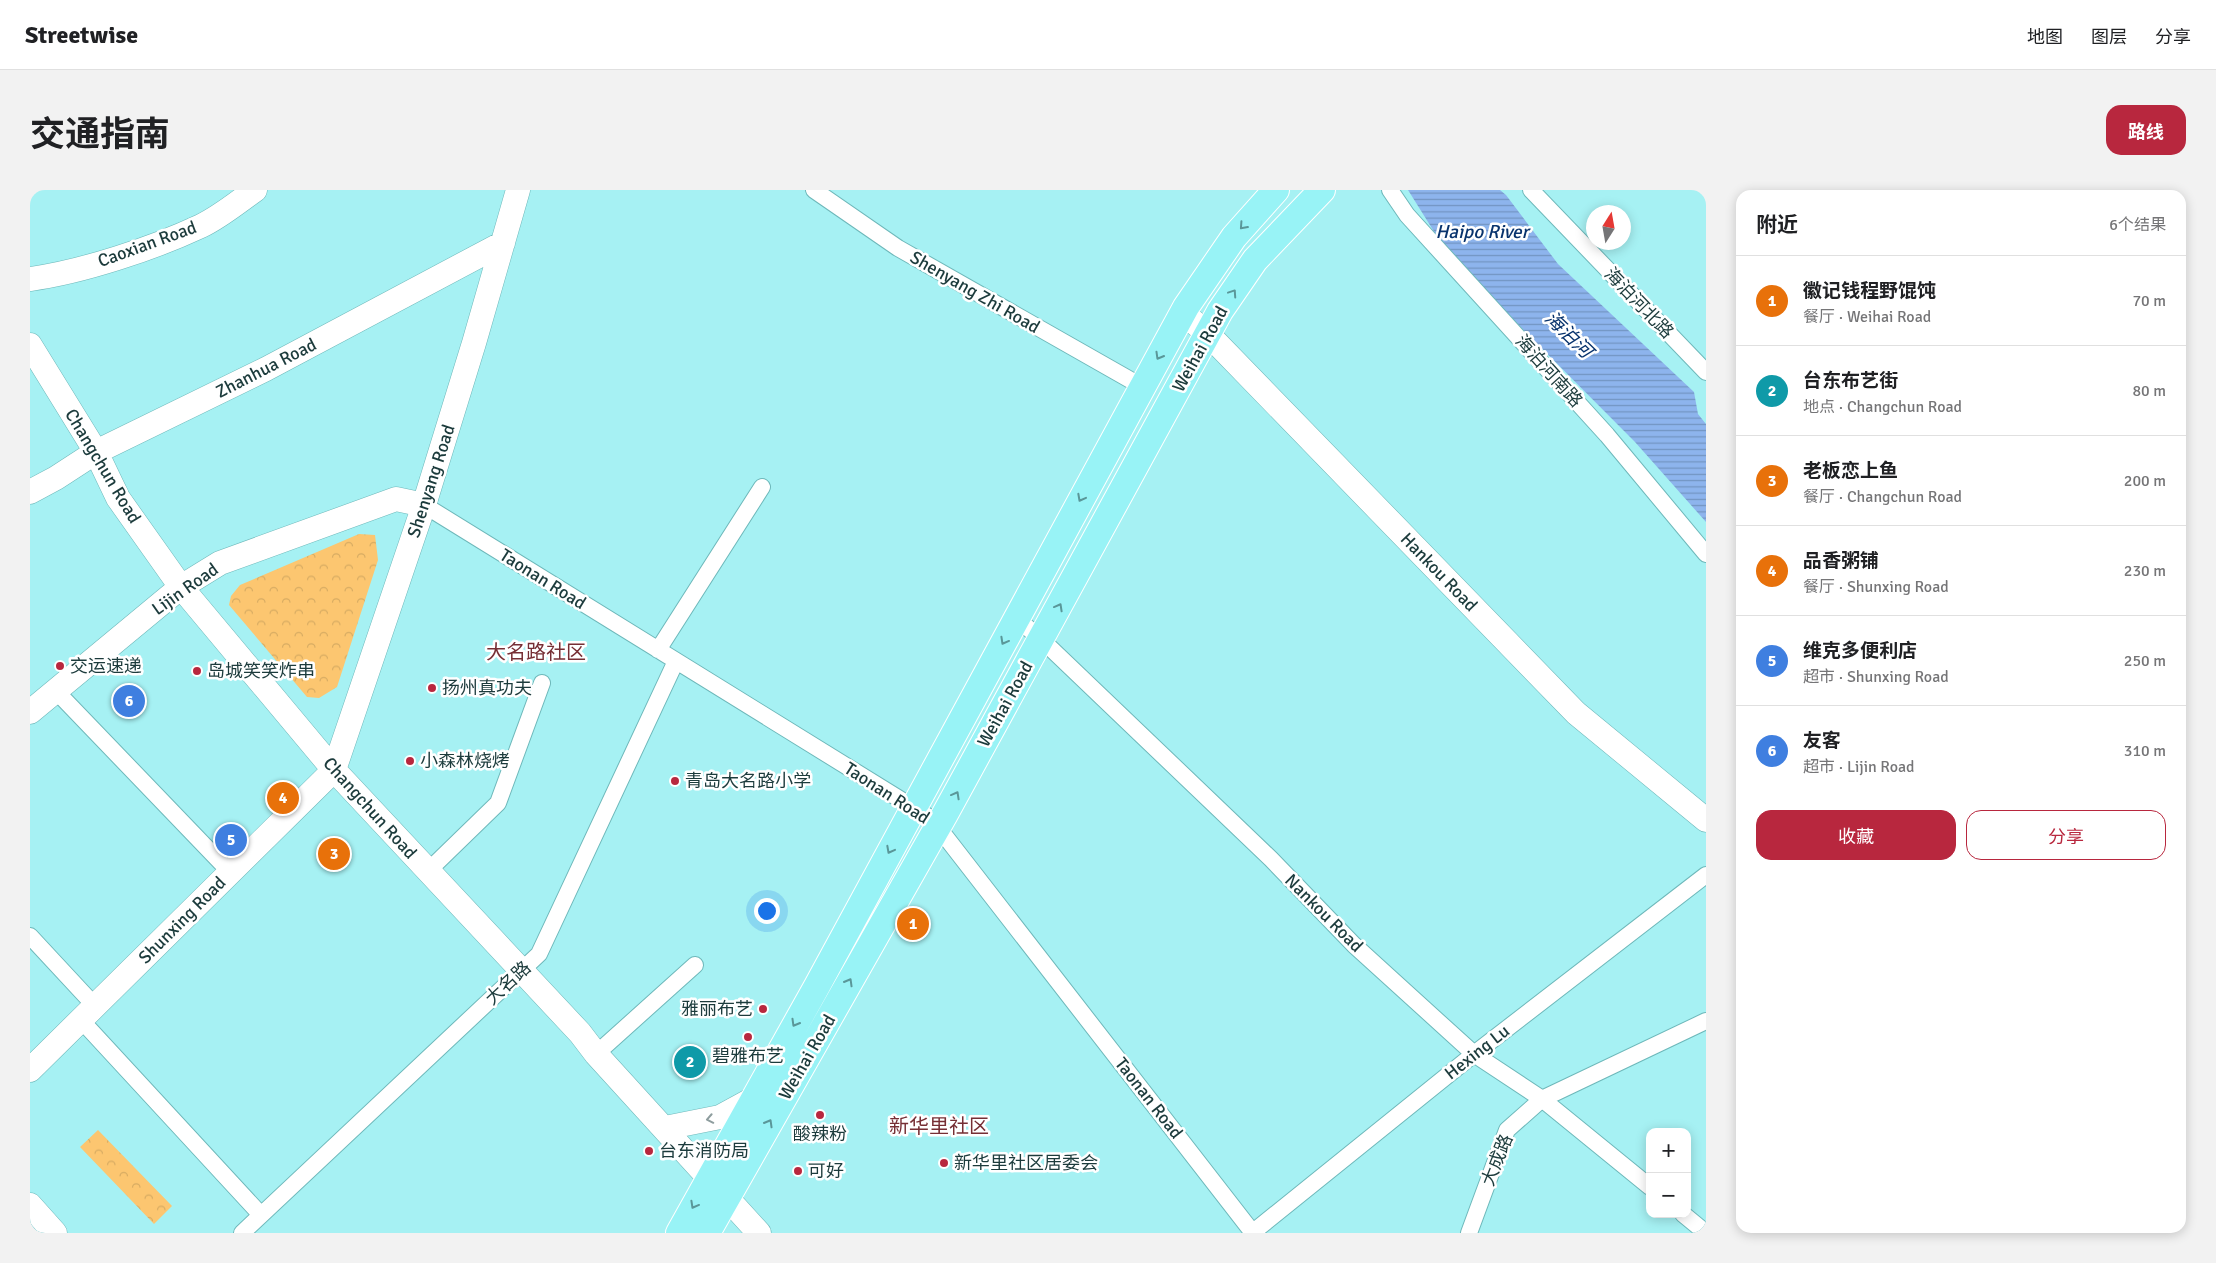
<!DOCTYPE html>
<html lang="zh">
<meta charset="utf-8">
<style>
body{margin:0;font-family:Signika,"Noto Sans SC",sans-serif;background:#f2f2f2;color:#202124}
.controls{position:absolute;right:15px;bottom:15px;display:grid;overflow:hidden;border-radius:10px;box-shadow:0 2px 12px #0003}
.controls button{width:45px;height:45px;display:grid;place-items:center;padding:0;border:0;border-bottom:1px solid #e0e0e0;background:#fff;color:#202124;font:25px sans-serif}
.compass{position:absolute;left:1556px;top:15px;width:45px;height:45px;border-radius:50%;background:#fff;box-shadow:0 2px 12px #0003;rotate:11deg}
.you{position:absolute;left:736px;top:720px;width:18px;height:18px;margin:-12px;border:4px solid #fff;border-radius:50%;background:#1a73e8;box-shadow:0 0 0 8px #1a73e833}
.badge{display:grid;place-items:center;width:32px;height:32px;border-radius:50%;background:#b8273e;color:#fff;font-size:16px;font-weight:700}
.pin{position:absolute;translate:-50% -50%;border:2px solid #fff;box-shadow:0 1px 5px #0006}
.list{margin:0;padding:0;list-style:none}
h2{display:flex;justify-content:space-between;align-items:center;height:65px;margin:0;padding:0 20px;font-size:21px}
h2 small{font-size:16px;font-weight:400;color:#757577}
.list li{display:grid;grid-template-columns:32px 1fr auto;gap:15px;align-items:center;box-sizing:border-box;height:90px;padding:0 20px;border-top:1px solid #e0e0e0}
.list b{display:block;font-size:19px;white-space:nowrap}
.list p{margin:0;font-size:16px;white-space:nowrap;color:#757577}
.list em{font-size:16px;font-style:normal;color:#757577}
.actions{display:flex;gap:10px;padding:15px 20px}
.actions a{flex:1;padding:11px 0;border:1px solid #b8273e;border-radius:15px;text-align:center;font-size:18px;color:#b8273e}
.actions .main{background:#b8273e;color:#fff}
.map{position:relative;flex:none;width:1676px;height:1043px;overflow:hidden;border-radius:15px}
header{display:flex;align-items:center;gap:30px;box-sizing:border-box;height:70px;padding:0 25px;background:#fff;border-bottom:1px solid #e0e0e0}
header strong{font-size:24px}
nav{display:flex;gap:28px;margin-inline-start:auto;font-size:18px}
.intro{display:flex;align-items:center;justify-content:space-between;box-sizing:border-box;height:120px;padding:0 30px}
h1{margin:0;font-size:35px}
.button{padding:12px 22px;border-radius:15px;background:#b8273e;color:#fff;font-size:18px;font-weight:700}
main{display:flex;gap:30px;padding:0 30px}
aside{flex:1;background:#fff;border-radius:15px;box-shadow:0 2px 12px #0003}
.map>svg:first-child{display:block}
.forest{fill:url(#forest-crowns)}
.water{fill:url(#water-rules)}
.lines{fill:none;stroke-linecap:round;stroke-linejoin:round}
.street-casing{stroke:#6eb8ba;stroke-width:18}
.secondary-casing{stroke:#6eb8ba;stroke-width:25}
.primary-casing{stroke:#fff;stroke-width:28}
.street{stroke:#fff;stroke-width:16}
.secondary{stroke:#fff;stroke-width:24}
.primary{stroke:#98f3f6;stroke-width:26}
.oneway{stroke:#5a9799}
.oneway2{stroke:#8e9d9e}
.poi-dot{fill:#b8273e;stroke:#fff;stroke-width:2}
.labels{text-anchor:middle;stroke-width:5;stroke-linejoin:round;paint-order:stroke}
.street-label{font-size:18px;fill:#1c3b3c;stroke:#fff}
.poi-label{font-size:18px;fill:#1c3b3c;stroke:#fff;text-anchor:start}
.water-label{font-size:19px;font-style:italic;fill:#08336d;stroke:#fff}
.quarter-label{font-size:20px;fill:#762f35;stroke:#fff}
</style>
<header>
<strong>Streetwise</strong>
<nav><a>地图</a><a>图层</a><a>分享</a></nav>
</header>
<div class="intro"><h1>交通指南</h1><a class="button">路线</a></div>
<main>
<div class="map">
<svg width="1676" height="1043" viewBox="0 0 1676 1043">
<defs>
<pattern id="forest-crowns" width="20" height="18" patternUnits="userSpaceOnUse" patternTransform="scale(1.25)"><rect width="20" height="18" fill="#fcc670"/><path d="M2 6a3 3 0 1 1 6 0M12 15a3 3 0 1 1 6 0" fill="none" stroke="#d7ab62"/></pattern>
<pattern id="water-rules" width="6" height="5" patternUnits="userSpaceOnUse" patternTransform="scale(1.25)"><rect width="6" height="5" fill="#8db4ed"/><path d="M0 2.5h6" fill="none" stroke="#7294c1"/></pattern>
</defs>
<rect width="100%" height="100%" fill="#a6f1f3"/>
<path class="forest" d="M 329,344 L 345,345 L 348,370 L 307,497 L 289,508 L 277,507 L 199,415 L 201,406 L 210,395 Z
M 68,940 L 142,1016 L 124,1034 L 50,957 Z"/>
<path class="water" d="M 1378,0 L 1470,0 L 1476,5 L 1528,74 L 1664,202 L 1668,224 L 1676,234 L 1676,332 L 1605,252 L 1418,64 Z"/>
<g class="lines">
<defs>
<path id="street" d="M 784,0 L 868,58 L 1111,196
M 1360,0 L 1377,25 L 1577,245 L 1676,364
M 1501,0 L 1676,182
M 394,315 L 897,626 L 908,637 L 1223,1043
M 986,428 L 1011,449 L 1241,669 L 1324,755 L 1444,864 L 1512,909 L 1620,997
M 628,460 L 732,297
M 26,501 L 200,682
M 398,681 L 468,613 L 512,493
M 0,746 L 65,816
M 51,830 L 231,1025
M 566,864 L 665,775
M 1653,1024 L 1676,1043
M 212,1043 L 509,764 L 646,471
M 1222,1043 L 1444,864 L 1676,685
M 1439,1043 L 1477,940 L 1512,909 L 1676,831"/>
<path id="secondary" d="M 0,89 C 52,82 124,58 171,36 C 190,27 208,12 225,0
M 1153,123 L 1178,144 L 1546,523 L 1676,630
M 0,155 L 66,262 L 88,308 L 151,397 L 304,580 L 550,843 L 566,864 L 729,1043
M 0,302 L 26,288 L 66,262 L 236,179 L 473,53
M 0,522 L 151,397 L 190,373 L 366,309 L 394,315
M 0,880 L 304,580 L 394,315 L 444,153 L 488,0
M 635,938 L 690,927 L 723,909
M 0,1015 L 25,1043"/>
<path id="primary" d="M 649,1043 L 787,796 L 1156,117 L 1204,47 L 1246,0
M 677,1043 L 915,624 L 1190,121 L 1225,70 L 1292,0"/>
</defs>
<use href="#street" class="street-casing"/>
<use href="#secondary" class="secondary-casing"/>
<use href="#primary" class="primary-casing"/>
<use href="#street" class="street"/>
<use href="#secondary" class="secondary"/>
<use href="#primary" class="primary"/>
</g>
<defs><path id="oneway-chevron" d="M-2-3.5L2.5 0L-2 3.5" fill="none" stroke-width="1.6" stroke-linecap="round" stroke-linejoin="round" transform="scale(1.25)"/></defs>
<g class="oneway">
<use href="#oneway-chevron" transform="translate(1213 36) rotate(132)"/>
<use href="#oneway-chevron" transform="translate(1203 103) rotate(-56)"/>
<use href="#oneway-chevron" transform="translate(1129 166) rotate(120)"/>
<use href="#oneway-chevron" transform="translate(1051 308) rotate(118)"/>
<use href="#oneway-chevron" transform="translate(1029 417) rotate(-61)"/>
<use href="#oneway-chevron" transform="translate(974 451) rotate(119)"/>
<use href="#oneway-chevron" transform="translate(926 605) rotate(-61)"/>
<use href="#oneway-chevron" transform="translate(860 660) rotate(118)"/>
<use href="#oneway-chevron" transform="translate(819 792) rotate(-60)"/>
<use href="#oneway-chevron" transform="translate(765 833) rotate(120)"/>
<use href="#oneway-chevron" transform="translate(739 933) rotate(-60)"/>
<use href="#oneway-chevron" transform="translate(664 1015) rotate(119)"/>
</g>
<use class="oneway2" href="#oneway-chevron" transform="translate(680 929) rotate(169)"/>
<g class="poi-dot">
<circle cx="30" cy="476" r="5"/>
<circle cx="167" cy="481" r="5"/>
<circle cx="402" cy="498" r="5"/>
<circle cx="380" cy="571" r="5"/>
<circle cx="645" cy="591" r="5"/>
<circle cx="733" cy="819" r="5"/>
<circle cx="718" cy="847" r="5"/>
<circle cx="790" cy="925" r="5"/>
<circle cx="619" cy="961" r="5"/>
<circle cx="914" cy="973" r="5"/>
<circle cx="768" cy="981" r="5"/>
</g>
<g class="labels">
<g class="street-label">
<text transform="translate(117 54) rotate(-20)" y="6">Caoxian Road</text>
<text transform="translate(945 102) rotate(30)" y="6">Shenyang Zhi Road</text>
<text transform="translate(1609 113) rotate(46)" y="6">海泊河北路</text>
<text transform="translate(1170 159) rotate(-61)" y="6">Weihai Road</text>
<text transform="translate(236 178) rotate(-27)" y="6">Zhanhua Road</text>
<text transform="translate(1519 181) rotate(48)" y="6">海泊河南路</text>
<text transform="translate(73 276) rotate(59)" y="6">Changchun Road</text>
<text transform="translate(401 291) rotate(-72)" y="6">Shenyang Road</text>
<text transform="translate(1409 382) rotate(46)" y="6">Hankou Road</text>
<text transform="translate(513 389) rotate(32)" y="6">Taonan Road</text>
<text transform="translate(155 399) rotate(-35)" y="6">Lijin Road</text>
<text transform="translate(975 514) rotate(-61)" y="6">Weihai Road</text>
<text transform="translate(857 603) rotate(33)" y="6">Taonan Road</text>
<text transform="translate(340 618) rotate(48)" y="6">Changchun Road</text>
<text transform="translate(1294 723) rotate(45)" y="6">Nankou Road</text>
<text transform="translate(152 730) rotate(-45)" y="6">Shunxing Road</text>
<text transform="translate(478 793) rotate(-43)" y="6">大名路</text>
<text transform="translate(1447 862) rotate(-38)" y="6">Hexing Lu</text>
<text transform="translate(777 867) rotate(-60)" y="6">Weihai Road</text>
<text transform="translate(1119 908) rotate(52)" y="6">Taonan Road</text>
<text transform="translate(1467 970) rotate(-68)" y="6">大成路</text>
</g>
<g class="poi-label">
<text x="40" y="482">交运速递</text>
<text x="177" y="487">岛城笑笑炸串</text>
<text x="412" y="504">扬州真功夫</text>
<text x="390" y="577">小森林烧烤</text>
<text x="655" y="597">青岛大名路小学</text>
<text x="723" y="825" text-anchor="end">雅丽布艺</text>
<text x="718" y="872" text-anchor="middle">碧雅布艺</text>
<text x="790" y="950" text-anchor="middle">酸辣粉</text>
<text x="629" y="967">台东消防局</text>
<text x="924" y="979">新华里社区居委会</text>
<text x="778" y="987">可好</text>
</g>
<g class="water-label">
<text x="1452" y="48">Haipo River</text>
<text transform="translate(1539 144) rotate(44)" y="7">海泊河</text>
</g>
<g class="quarter-label">
<text x="506" y="469">大名路社区</text>
<text x="909" y="943">新华里社区</text>
</g>
</g>
</svg>
<div class="controls">
<button>+</button>
<button>−</button>
</div>
<svg class="compass" viewBox="-18 -18 36 36"><path d="M0-13l5 13h-10z" fill="#e53935"/><path d="M0 13l5-13h-10z" fill="#757577"/></svg>
<div class="you"></div>
<div class="pin badge" style="left:883px;top:734px;background:#e8710a">1</div>
<div class="pin badge" style="left:660px;top:872px;background:#0f9aa8">2</div>
<div class="pin badge" style="left:304px;top:664px;background:#e8710a">3</div>
<div class="pin badge" style="left:253px;top:608px;background:#e8710a">4</div>
<div class="pin badge" style="left:201px;top:650px;background:#3f7fe0">5</div>
<div class="pin badge" style="left:99px;top:511px;background:#3f7fe0">6</div>
</div>
<aside>
<h2>附近<small>6个结果</small></h2>
<ul class="list">
<li><span class="badge" style="background:#e8710a">1</span><div><b>徽记钱程野馄饨</b><p>餐厅 · Weihai Road</p></div><em>70 m</em></li>
<li><span class="badge" style="background:#0f9aa8">2</span><div><b>台东布艺街</b><p>地点 · Changchun Road</p></div><em>80 m</em></li>
<li><span class="badge" style="background:#e8710a">3</span><div><b>老板恋上鱼</b><p>餐厅 · Changchun Road</p></div><em>200 m</em></li>
<li><span class="badge" style="background:#e8710a">4</span><div><b>品香粥铺</b><p>餐厅 · Shunxing Road</p></div><em>230 m</em></li>
<li><span class="badge" style="background:#3f7fe0">5</span><div><b>维克多便利店</b><p>超市 · Shunxing Road</p></div><em>250 m</em></li>
<li><span class="badge" style="background:#3f7fe0">6</span><div><b>友客</b><p>超市 · Lijin Road</p></div><em>310 m</em></li>
</ul>
<div class="actions"><a class="main">收藏</a><a>分享</a></div>
</aside>
</main>
